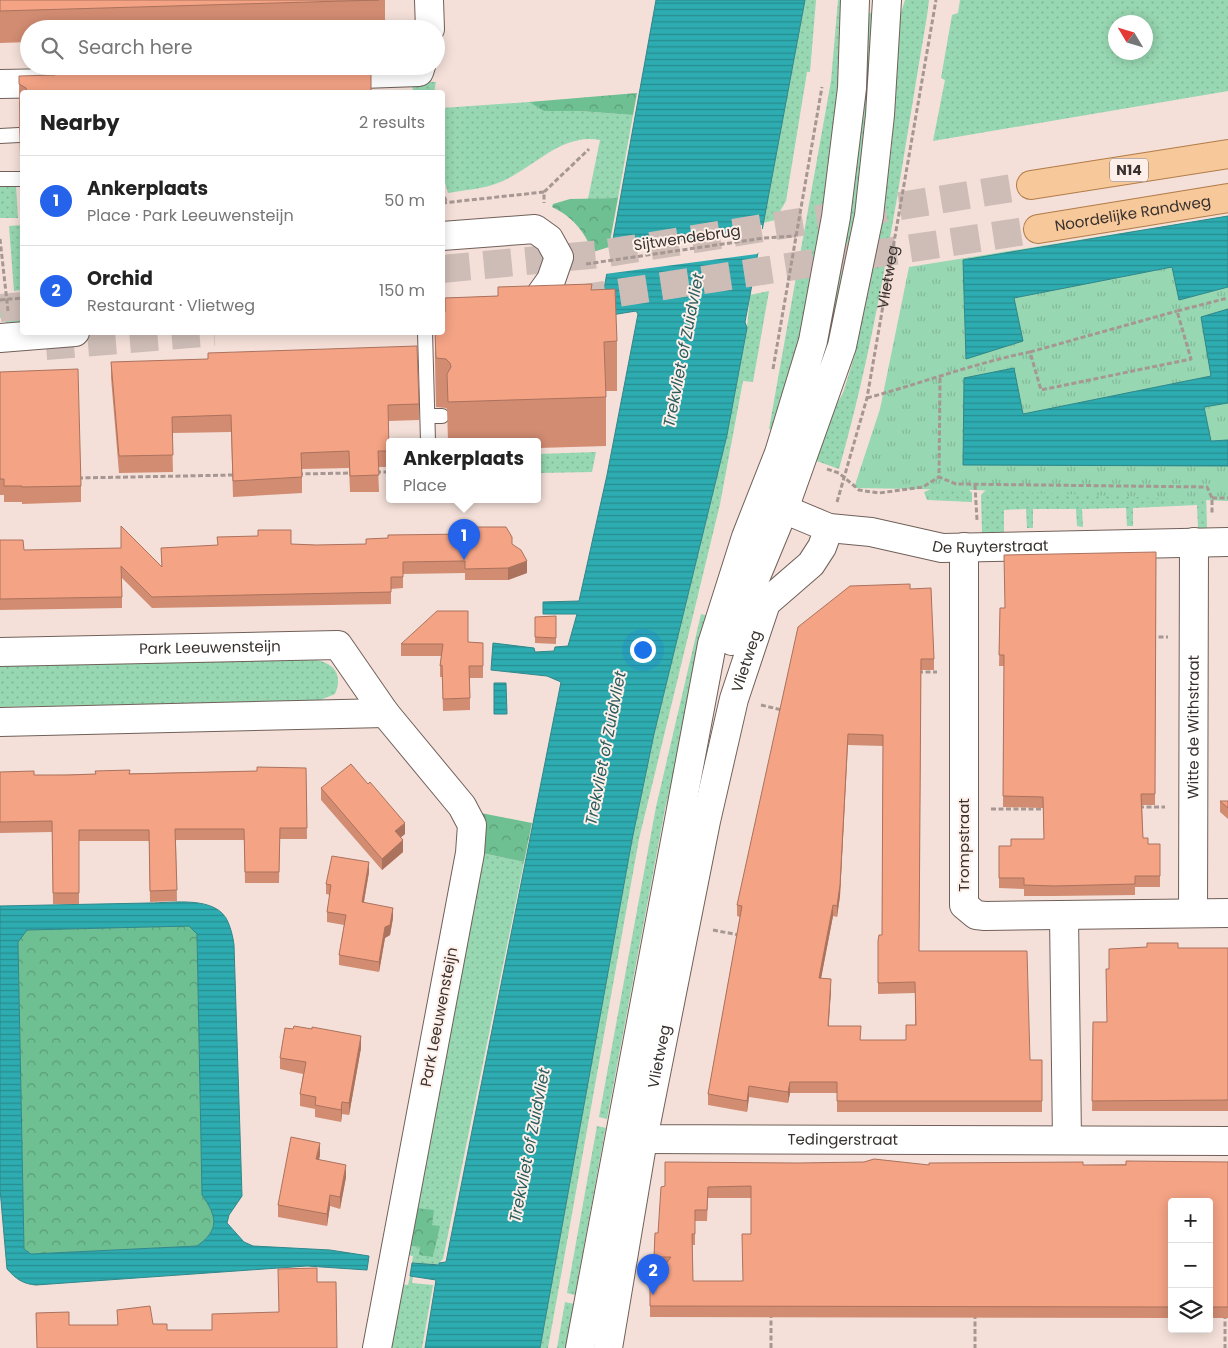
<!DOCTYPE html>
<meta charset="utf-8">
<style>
body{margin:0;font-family:Poppins,sans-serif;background:#f2f2f2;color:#222}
.controls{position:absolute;right:15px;bottom:15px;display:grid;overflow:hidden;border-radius:5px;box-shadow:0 2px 12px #0003}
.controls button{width:45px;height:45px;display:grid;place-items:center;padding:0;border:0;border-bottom:1px solid #e0e0e0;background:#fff;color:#222;font:25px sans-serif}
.compass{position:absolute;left:1108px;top:15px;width:45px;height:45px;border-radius:50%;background:#fff;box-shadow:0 2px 12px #0003;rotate:308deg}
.you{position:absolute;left:642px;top:649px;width:18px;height:18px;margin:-12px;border:4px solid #fff;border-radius:50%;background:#1a73e8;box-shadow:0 0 0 8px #1a73e833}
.badge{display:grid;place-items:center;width:32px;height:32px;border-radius:50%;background:#2563eb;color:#fff;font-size:16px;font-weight:700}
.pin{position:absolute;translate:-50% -41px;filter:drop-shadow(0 1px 2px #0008)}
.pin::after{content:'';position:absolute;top:26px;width:18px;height:15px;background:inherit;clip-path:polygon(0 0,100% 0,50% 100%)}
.popup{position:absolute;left:386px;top:438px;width:155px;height:65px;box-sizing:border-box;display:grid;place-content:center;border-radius:5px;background:#fff;filter:drop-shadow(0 1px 4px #0005);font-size:16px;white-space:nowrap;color:#767676}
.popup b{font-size:19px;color:#222}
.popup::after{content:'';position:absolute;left:50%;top:100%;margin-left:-10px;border:10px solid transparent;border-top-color:#fff}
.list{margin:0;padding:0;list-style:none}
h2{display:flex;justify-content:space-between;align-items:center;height:65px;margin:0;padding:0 20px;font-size:21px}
h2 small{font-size:16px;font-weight:400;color:#767676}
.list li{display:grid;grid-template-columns:32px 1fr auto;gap:15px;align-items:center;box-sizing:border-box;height:90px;padding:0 20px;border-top:1px solid #e0e0e0}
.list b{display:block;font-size:19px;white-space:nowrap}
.list p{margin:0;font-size:16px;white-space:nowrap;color:#767676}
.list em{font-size:16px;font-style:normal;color:#767676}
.icon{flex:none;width:28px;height:28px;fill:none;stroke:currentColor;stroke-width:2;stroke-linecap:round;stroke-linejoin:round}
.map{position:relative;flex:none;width:1228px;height:1348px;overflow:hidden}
.search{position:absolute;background:#fff;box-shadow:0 2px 12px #0003;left:20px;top:20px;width:425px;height:55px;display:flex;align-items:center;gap:12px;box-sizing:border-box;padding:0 18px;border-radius:28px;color:#767676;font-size:19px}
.panel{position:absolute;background:#fff;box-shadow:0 2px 12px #0003;left:20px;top:90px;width:425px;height:245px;border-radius:5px}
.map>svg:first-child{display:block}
.grass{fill:url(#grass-dots);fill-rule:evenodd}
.forest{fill:url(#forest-crowns)}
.park{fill:url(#park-tufts)}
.water{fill:url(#water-rules);stroke:#30878a;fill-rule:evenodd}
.pier{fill:#f4e0d9}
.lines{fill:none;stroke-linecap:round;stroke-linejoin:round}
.primary-tunnel{stroke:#cebdb7;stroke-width:28;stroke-dasharray:28 14;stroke-linecap:butt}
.service-casing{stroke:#706059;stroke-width:16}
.minor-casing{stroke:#706059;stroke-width:30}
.tertiary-casing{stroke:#706059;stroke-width:30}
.primary-casing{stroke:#b17c48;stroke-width:30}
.path{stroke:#a69792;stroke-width:3;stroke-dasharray:5 2.5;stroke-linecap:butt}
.service{stroke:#fff;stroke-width:14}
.minor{stroke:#fff;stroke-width:28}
.tertiary{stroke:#fff;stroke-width:28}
.primary{stroke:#f7c89a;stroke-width:28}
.wall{fill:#d28c72;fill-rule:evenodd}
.shaded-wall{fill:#ab725d}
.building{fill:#f4a385;stroke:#ab725d;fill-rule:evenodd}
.labels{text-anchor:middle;stroke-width:4;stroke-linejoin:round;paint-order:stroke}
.shield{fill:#feefe9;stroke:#736a66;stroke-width:1}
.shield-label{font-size:14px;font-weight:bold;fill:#38312e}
.street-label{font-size:15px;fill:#38312e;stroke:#feefe9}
.water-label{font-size:16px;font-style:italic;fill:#2a5d5f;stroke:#feefe9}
</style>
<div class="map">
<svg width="1228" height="1348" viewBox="0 0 1228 1348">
<defs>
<pattern id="grass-dots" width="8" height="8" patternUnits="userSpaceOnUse" patternTransform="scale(1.25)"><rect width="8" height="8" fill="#97d7b1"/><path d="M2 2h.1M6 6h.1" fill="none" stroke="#83b999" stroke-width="1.8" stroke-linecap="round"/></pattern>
<pattern id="forest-crowns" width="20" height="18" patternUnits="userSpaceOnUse" patternTransform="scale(1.25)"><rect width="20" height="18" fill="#6ec092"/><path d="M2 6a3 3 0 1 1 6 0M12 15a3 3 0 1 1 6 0" fill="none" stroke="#5b9d78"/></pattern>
<pattern id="park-tufts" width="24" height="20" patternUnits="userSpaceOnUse" patternTransform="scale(1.25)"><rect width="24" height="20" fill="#97d7b1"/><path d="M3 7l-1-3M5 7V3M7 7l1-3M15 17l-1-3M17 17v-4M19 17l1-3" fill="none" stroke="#83b999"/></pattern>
<pattern id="water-rules" width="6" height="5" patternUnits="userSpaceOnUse" patternTransform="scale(1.25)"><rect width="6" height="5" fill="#2dacb1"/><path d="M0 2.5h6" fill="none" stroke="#278d90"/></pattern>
</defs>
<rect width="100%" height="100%" fill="#f4e0d9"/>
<path class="grass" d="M 805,0 L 816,0 L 810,72 L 807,72 L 786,201 L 775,220 L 763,223 Z
M 838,0 L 846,0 L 828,223 L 777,431 L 769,429 L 831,81 Z
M 905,0 L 929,0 L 927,16 C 901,167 881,322 839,469 L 811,459 L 817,438 L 843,393 L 855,354 L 880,236 L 892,144 L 898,22 Z
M 960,0 L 1228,0 L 1228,91 L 933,141 L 945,80 L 941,78 L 952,15 L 958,13 ZM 1116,22 L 1146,22 L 1146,52 L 1116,52 Z
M 861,13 L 874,13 L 869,100 L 851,252 L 814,402 L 814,364 Z
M 410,82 L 436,82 L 434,92 L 414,92 Z
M 529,102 L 545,111 L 579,111 L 633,115 L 618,198 L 588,199 L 600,140 C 561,132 532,170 498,183 C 483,189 464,190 448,193 L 443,176 L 442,108 Z
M 16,186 L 18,218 L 0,218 L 0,187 Z
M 22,225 L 22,290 L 14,291 L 9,226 Z
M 769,291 L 753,382 L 743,381 L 720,504 L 639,839 L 548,1348 L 540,1348 L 632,840 L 654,734 L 727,435 L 747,328 L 750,295 Z
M 22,301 L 20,326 L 6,326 L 5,318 L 0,318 L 0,302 Z
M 596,452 L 592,472 L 538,473 L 538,454 Z
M 934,488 L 968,489 L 972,493 L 972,502 L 927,500 L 924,492 Z
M 987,489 L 1206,493 L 1207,528 L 1198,528 L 1197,505 L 1133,508 L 1133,526 L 1127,526 L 1126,508 L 1082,509 L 1083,527 L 1077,526 L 1076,509 L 1033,509 L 1033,528 L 1027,528 L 1026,509 L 1004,510 L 1004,532 L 982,533 L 981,495 Z
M 701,614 L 712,617 L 665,809 L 607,1119 L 599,1117 L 656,807 Z
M 316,660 C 335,663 343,676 335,694 L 318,701 L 0,707 L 0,665 Z
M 482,853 L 524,862 L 443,1259 L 437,1265 L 412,1263 L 413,1256 L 407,1255 L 408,1246 L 420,1247 L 433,1257 L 439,1227 L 432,1225 L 415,1208 Z
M 597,1126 L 606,1128 L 605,1131 L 575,1295 L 567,1293 Z
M 410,1276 L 413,1277 L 412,1283 L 433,1285 L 422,1348 L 389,1348 L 401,1284 L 408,1285 Z
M 565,1302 L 574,1304 L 566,1348 L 557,1348 Z"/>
<path class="forest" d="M 637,93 L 633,115 L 579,111 L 544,111 L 529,102 Z
M 618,198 L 609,247 L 593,252 C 584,231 573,217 552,207 L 553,204 L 570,199 Z
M 476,812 L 532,823 L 524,862 L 482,853 Z
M 189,925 L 197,933 L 202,1195 C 217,1216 220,1230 197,1246 L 31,1254 L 24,1249 L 18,942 L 26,930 Z
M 415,1208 L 434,1210 L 432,1225 L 440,1226 L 433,1257 L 419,1255 L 420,1247 L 408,1246 Z"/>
<path class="park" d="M 1228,216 L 1228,501 L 975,490 L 854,488 L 880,409 L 909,267 Z"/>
<path class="water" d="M 656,0 L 805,0 L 745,322 L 747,328 L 727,435 L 654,734 L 632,840 L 540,1348 L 425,1348 L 436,1280 L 410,1276 L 412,1263 L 439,1265 L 439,1263 L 446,1262 L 561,682 L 547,676 L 491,670 L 493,643 L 534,648 L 535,652 L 554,651 L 555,647 L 568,646 L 577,614 L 543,614 L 543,602 L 579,601 L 607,475 L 638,314 L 636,311 L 599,317 Z
M 1228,216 L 1228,287 L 1179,300 L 1172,267 L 1014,298 L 1023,341 L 966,359 L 963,260 Z
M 1228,309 L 1228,403 L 1204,407 L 1211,441 L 1228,440 L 1228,466 L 963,465 L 964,378 L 1014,368 L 1023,414 L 1211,376 L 1201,317 Z
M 494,683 L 506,683 L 507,714 L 494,714 Z
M 149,903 C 172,903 217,895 228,922 C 231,929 233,937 234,945 L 242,1196 L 229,1215 L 227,1223 L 244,1242 L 253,1246 L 330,1250 L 369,1256 L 367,1270 L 307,1266 L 36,1285 C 23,1284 16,1279 7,1269 L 0,1189 L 0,906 ZM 189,926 L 197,934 L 202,1195 C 217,1216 220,1230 197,1246 L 31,1254 L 24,1249 L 18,942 L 27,930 Z"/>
<path class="pier" d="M 762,225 L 762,229 L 764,229 L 760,251 L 757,254 L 605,274 L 609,252 L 731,233 L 731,229 Z"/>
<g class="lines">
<path class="primary-tunnel" d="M 442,269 L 601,254 L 1031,185
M 578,299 L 1038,229
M 0,308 L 22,306
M 46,346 L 214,332"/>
<defs>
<path id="service" d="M 0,136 L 19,135
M 0,179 L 21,179
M 425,332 L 428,441
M 428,416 L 442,416"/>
<g id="minor">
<path d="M 429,0 L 430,29"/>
<path d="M 334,75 L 419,72 L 421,66"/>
<path d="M 0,84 L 56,83"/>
<path d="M 442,236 L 535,229 L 549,239 L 559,257 L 551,280 L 531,308 L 521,309"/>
<path d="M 0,338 L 75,332"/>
<path id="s2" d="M 762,500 L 829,528 L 871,532 L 942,548 L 1228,542"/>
<path d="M 964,547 L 964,905 L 976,915 L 985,916 L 1228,913"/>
<path id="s3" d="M 0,652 L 338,645 L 385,713 L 462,806 L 472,825 L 470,853 L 377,1348"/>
<path d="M 0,722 L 385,713"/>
<path id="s4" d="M 1193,913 L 1194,542"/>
<path d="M 1064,916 L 1067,1140"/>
<path id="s5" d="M 625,1136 L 643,1139 L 1228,1141"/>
<path id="s6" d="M 608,1348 L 643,1139 L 706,821 L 734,699 L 766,603 L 811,564 L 822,547 L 829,528"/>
</g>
<path id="tertiary" d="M 732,641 L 740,615 L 784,509 L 842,346 L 869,216 L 880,115 L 887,0
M 580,1348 L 712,644 L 746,537 L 779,453 L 813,341 L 836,217 L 852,88 L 855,0"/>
<g id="primary">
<path d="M 1031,185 L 1228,154"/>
<path id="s7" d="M 1038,229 L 1228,198"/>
</g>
</defs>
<use href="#service" class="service-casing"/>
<use href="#minor" class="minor-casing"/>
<use href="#tertiary" class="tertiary-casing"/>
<use href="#primary" class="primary-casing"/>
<g class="path">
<path d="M 442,190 L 446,201"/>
<path d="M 544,192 L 589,149"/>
<path d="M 442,203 L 544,192 L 544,203"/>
<path d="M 0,239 L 8,311"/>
<path d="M 586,264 L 764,238 L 796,236"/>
<path d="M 0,300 L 22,298"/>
<path d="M 1030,352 L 1177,311"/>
<path d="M 773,369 L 822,87"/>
<path d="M 940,378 L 939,477 L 956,484 L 1207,487 L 1212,498 L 1212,514"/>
<path d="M 867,398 C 922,383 975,363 1030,352 L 1041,390 L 1191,359 L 1177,311 L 1228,298"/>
<path d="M 827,469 L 839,473 L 859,490 L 879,493 L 923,487 L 939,477"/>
<path d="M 376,472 L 390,472"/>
<path d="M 298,474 L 352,473"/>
<path d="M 78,478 L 234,475"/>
<path d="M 975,485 L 977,520"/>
<path d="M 1212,498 L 1228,498"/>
<path id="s1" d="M 837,502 L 867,398 L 936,0"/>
<path d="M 1151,637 L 1168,637"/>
<path d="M 918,672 L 937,672"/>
<path d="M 761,705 L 782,710"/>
<path d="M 1139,807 L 1165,807"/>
<path d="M 991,809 L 1047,809"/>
<path d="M 713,930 L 739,935"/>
<path d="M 771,1313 L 771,1348"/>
<path d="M 975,1314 L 975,1348"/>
<path d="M 1225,1314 L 1225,1348"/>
</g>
<use href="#service" class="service"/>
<use href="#minor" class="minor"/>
<use href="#tertiary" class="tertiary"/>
<use href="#primary" class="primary"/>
</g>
<path class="wall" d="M 0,0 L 385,0 L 385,29 L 29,29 L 29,42 L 0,43 Z
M 54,66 L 94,74 L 269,69 L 269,66 L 309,68 L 371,92 L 22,92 L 22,217 L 19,126 L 19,76 L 54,75 Z
M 592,290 L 617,341 L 617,391 L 606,391 L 606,446 L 538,448 L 538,441 L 448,441 L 447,409 L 446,408 L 436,407 L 435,362 L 435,332 L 442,332 L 445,312 L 445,298 L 498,296 Z
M 111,362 L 419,404 L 419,420 L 388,421 L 389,467 L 378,467 L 379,492 L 350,492 L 349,468 L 302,469 L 302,493 L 233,497 L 231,432 L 172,433 L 173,472 L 119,473 L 111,378 Z
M 0,372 L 81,486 L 81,502 L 22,504 L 22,502 L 4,502 L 4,495 L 0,495 Z
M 0,540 L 24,550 L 162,567 L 161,548 L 291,544 L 316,545 L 512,544 L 527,573 L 508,580 L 465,580 L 465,573 L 403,574 L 403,588 L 391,589 L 391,604 L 152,608 L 122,578 L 122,608 L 0,610 Z
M 1156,552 L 1155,805 L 1142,805 L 1143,838 L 1148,844 L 1160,844 L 1160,887 L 1135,887 L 1135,895 L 1054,896 L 1024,896 L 1024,889 L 999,888 L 999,846 L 1011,846 L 1044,839 L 1043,808 L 1003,807 L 1004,666 L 999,666 L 1000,608 L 1005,608 Z
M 910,589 L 934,659 L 934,670 L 921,670 L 919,951 L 1030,1060 L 1042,1060 L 1042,1112 L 837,1112 L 837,1093 L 790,1093 L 788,1103 L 749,1097 L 747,1112 L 708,1105 L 708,1094 L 740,917 L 737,916 L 737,905 ZM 848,745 L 883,746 L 882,935 L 878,941 L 878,994 L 915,993 L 915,1025 L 906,1040 L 861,1040 L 828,1026 L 831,990 L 821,978 L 833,916 L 837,917 L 840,896 Z
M 556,616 L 556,644 L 535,643 L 535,617 Z
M 468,642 L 483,643 L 483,678 L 470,678 L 470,710 L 443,711 L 442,677 L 440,677 L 440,666 L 441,656 L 401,656 L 401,644 Z
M 306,768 L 307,839 L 280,839 L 279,883 L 245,883 L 244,840 L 176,840 L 177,901 L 150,902 L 149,841 L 79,841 L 79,904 L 53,904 L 52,832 L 0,833 L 0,776 L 257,771 Z
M 321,788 L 405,834 L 400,838 L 403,852 L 382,870 L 321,800 Z
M 1220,801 L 1228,801 L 1228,819 L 1220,812 Z
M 369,872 L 364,902 L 393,918 L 390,935 L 385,938 L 379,972 L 339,965 L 339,955 L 344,925 L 327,922 L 327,912 L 330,895 L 326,894 L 326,884 Z
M 1178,948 L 1228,948 L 1228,1111 L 1092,1111 L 1093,1022 L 1107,1022 L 1109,969 Z
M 361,1048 L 349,1115 L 342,1114 L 341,1122 L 315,1117 L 315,1109 L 300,1106 L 300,1094 L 303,1074 L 280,1069 L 280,1058 Z
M 320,1155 L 319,1160 L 346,1177 L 340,1209 L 330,1206 L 327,1226 L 278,1217 L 278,1205 Z
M 1228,1162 L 1228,1318 L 1209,1318 L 1209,1202 L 1172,1202 L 1172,1318 L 650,1317 L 650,1285 L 662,1269 L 654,1269 L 655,1233 L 658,1233 L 665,1186 L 798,1163 L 929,1165 L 1083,1165 ZM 708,1198 L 751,1198 L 751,1234 L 743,1281 L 693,1281 L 692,1245 L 695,1245 L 695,1221 L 707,1221 Z"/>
<path class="shaded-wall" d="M 527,561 L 527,573 L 508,580 L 508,568 Z
M 848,734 L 840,896 L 837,917 L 837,906 Z
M 405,823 L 405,834 L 395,842 L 395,831 Z
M 403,840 L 403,852 L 382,870 L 382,859 Z
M 369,862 L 369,872 L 362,912 L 362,902 Z
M 833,905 L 833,916 L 819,989 L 819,978 Z
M 393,908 L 393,918 L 390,935 L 385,938 L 379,972 L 379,962 L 385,927 Z
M 831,979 L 831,990 L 828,1037 L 828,1026 Z
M 361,1036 L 361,1048 L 349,1115 L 349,1103 Z
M 790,1082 L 790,1093 L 788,1103 L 788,1092 Z
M 749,1086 L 749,1097 L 747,1112 L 747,1101 Z
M 342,1102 L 342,1114 L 341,1122 L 341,1110 Z
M 320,1143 L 320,1155 L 316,1171 L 316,1159 Z
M 346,1165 L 346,1177 L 340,1209 L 340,1197 Z
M 330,1195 L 330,1206 L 327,1226 L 327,1214 Z"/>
<path class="building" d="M 0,0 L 379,0 L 0,11 Z
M 54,66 L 94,66 L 94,74 L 269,69 L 269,66 L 309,66 L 309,68 L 371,66 L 371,92 L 27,92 L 26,88 L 19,84 L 19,76 L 55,75 Z
M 22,101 L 22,129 L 21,128 L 20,102 Z
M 22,145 L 22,175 L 21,146 Z
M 592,284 L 591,290 L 615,289 L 617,341 L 604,342 L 606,397 L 448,402 L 447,374 L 451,367 L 450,363 L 446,359 L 436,358 L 435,332 L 442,332 L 442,313 L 445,312 L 445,298 L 498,296 L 498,287 Z
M 417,346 L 419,404 L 388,405 L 389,451 L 378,451 L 379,475 L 350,476 L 349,451 L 301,453 L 302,477 L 233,481 L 231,415 L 172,417 L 173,455 L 119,456 L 111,362 L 208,359 L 208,353 Z
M 78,369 L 81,486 L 22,487 L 22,486 L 4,486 L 4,479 L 0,479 L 0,372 Z
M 121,526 L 162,567 L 161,548 L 218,545 L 217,537 L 258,536 L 258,530 L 291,530 L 291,544 L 316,545 L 366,544 L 366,539 L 388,538 L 388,535 L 468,534 L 468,527 L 506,527 L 512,537 L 512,544 L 521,550 L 527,561 L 508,568 L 465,569 L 465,561 L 403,562 L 403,577 L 391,577 L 391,592 L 152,597 L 121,566 L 122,597 L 0,599 L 0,540 L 23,540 L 24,550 L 121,548 Z
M 1156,552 L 1155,794 L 1141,794 L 1143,838 L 1148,838 L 1148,844 L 1160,844 L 1160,876 L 1135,876 L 1135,884 L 1054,886 L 1024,885 L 1024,878 L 999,878 L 999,846 L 1011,846 L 1011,839 L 1044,839 L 1043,797 L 1003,796 L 1004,655 L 999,655 L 1000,608 L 1005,608 L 1004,555 Z
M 910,584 L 910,589 L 931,588 L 934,659 L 921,659 L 919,951 L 1027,951 L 1030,1060 L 1042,1060 L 1042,1101 L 837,1101 L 837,1082 L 790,1082 L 788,1092 L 749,1086 L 747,1101 L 708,1094 L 742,906 L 737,905 L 798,627 L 850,586 ZM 848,734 L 883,735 L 882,935 L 879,935 L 878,941 L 878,983 L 915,982 L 916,1025 L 906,1025 L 906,1040 L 860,1040 L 861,1026 L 828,1026 L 831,979 L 819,978 L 833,905 L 837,906 L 840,885 Z
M 437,611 L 468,611 L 468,642 L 483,643 L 483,666 L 469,666 L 470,698 L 443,699 L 442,665 L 440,666 L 443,644 L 401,644 Z
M 556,616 L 556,638 L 535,637 L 535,617 Z
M 351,764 L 368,784 L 370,782 L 405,823 L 395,831 L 403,840 L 382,859 L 321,788 Z
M 257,767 L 306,768 L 307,828 L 280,828 L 279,872 L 245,872 L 244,829 L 175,829 L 177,890 L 150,891 L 149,830 L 79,830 L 79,893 L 53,893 L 52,821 L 0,822 L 0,772 L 34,771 L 34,775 L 68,775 L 96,774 L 95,771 L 130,770 L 129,774 L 257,771 Z
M 1220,801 L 1228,801 L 1228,808 Z
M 332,856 L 369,862 L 362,902 L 393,908 L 390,925 L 385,927 L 379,962 L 339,955 L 346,915 L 327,912 L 331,885 L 326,884 Z
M 1147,943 L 1178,943 L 1178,948 L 1228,948 L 1228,1100 L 1092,1101 L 1093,1022 L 1107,1022 L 1106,969 L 1109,969 L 1109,949 L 1147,947 Z
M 294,1026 L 312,1029 L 312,1027 L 361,1036 L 349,1103 L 342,1102 L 341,1110 L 315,1105 L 316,1097 L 300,1094 L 306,1062 L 280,1058 L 285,1028 L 293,1029 Z
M 291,1137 L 320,1143 L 316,1159 L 346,1165 L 340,1197 L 330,1195 L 327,1214 L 278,1205 Z
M 874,1159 L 929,1165 L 929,1163 L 1083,1162 L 1083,1165 L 1126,1165 L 1126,1161 L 1228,1162 L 1228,1307 L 1209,1307 L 1209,1202 L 1172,1202 L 1172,1307 L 650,1306 L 650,1285 L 671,1257 L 654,1257 L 655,1233 L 658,1233 L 661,1187 L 665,1186 L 665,1162 L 798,1163 L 864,1162 ZM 751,1186 L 751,1234 L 742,1234 L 743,1281 L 693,1281 L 692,1234 L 695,1234 L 695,1210 L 707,1210 L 708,1187 Z
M 317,1268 L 317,1282 L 336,1282 L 337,1348 L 37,1348 L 36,1313 L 69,1312 L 69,1325 L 118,1325 L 117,1310 L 150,1306 L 153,1324 L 167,1324 L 167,1330 L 212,1330 L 212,1314 L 279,1312 L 278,1269 Z"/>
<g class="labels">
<rect class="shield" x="1110" y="158.5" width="38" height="23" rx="4"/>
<g class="shield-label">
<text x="1129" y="175">N14</text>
</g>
<g class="street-label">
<text dy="5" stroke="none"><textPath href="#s7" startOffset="96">Noordelijke Randweg</textPath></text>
<text transform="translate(687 238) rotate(-8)" y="5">Sijtwendebrug</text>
<text dy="5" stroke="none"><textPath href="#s1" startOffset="231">Vlietweg</textPath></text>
<text dy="5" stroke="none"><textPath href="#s2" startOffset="236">De Ruyterstraat</textPath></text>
<text dy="5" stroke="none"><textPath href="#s3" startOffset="210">Park Leeuwensteijn</textPath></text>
<text dy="5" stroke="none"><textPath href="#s6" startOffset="701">Vlietweg</textPath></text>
<text dy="5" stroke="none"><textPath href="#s4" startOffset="186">Witte de Withstraat</textPath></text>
<text transform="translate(964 845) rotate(-90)" y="5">Trompstraat</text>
<text transform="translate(439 1017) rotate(-79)" y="5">Park Leeuwensteijn</text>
<text dy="5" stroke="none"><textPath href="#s6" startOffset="296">Vlietweg</textPath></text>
<text dy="5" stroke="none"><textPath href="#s5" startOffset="218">Tedingerstraat</textPath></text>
</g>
<g class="water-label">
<text transform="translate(683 350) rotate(-79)" y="6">Trekvliet of Zuidvliet</text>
<text transform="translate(605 748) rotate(-79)" y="6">Trekvliet of Zuidvliet</text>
<text transform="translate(529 1145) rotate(-79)" y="6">Trekvliet of Zuidvliet</text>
</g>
</g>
</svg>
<div class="controls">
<button>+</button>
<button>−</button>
<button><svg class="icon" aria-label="layers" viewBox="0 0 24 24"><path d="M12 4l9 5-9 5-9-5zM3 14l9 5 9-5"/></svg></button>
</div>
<svg class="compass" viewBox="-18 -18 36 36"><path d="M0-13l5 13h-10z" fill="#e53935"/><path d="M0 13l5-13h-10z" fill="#767676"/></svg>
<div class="you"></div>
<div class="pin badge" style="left:464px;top:560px">1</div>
<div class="popup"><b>Ankerplaats</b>Place</div>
<div class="pin badge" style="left:653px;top:1295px">2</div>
<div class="search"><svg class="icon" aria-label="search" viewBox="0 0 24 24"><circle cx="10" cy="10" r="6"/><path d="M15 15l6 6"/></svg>Search here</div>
<section class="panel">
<h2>Nearby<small>2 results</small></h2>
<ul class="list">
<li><span class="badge">1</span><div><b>Ankerplaats</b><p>Place · Park Leeuwensteijn</p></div><em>50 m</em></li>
<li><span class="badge">2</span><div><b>Orchid</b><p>Restaurant · Vlietweg</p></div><em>150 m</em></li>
</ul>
</section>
</div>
